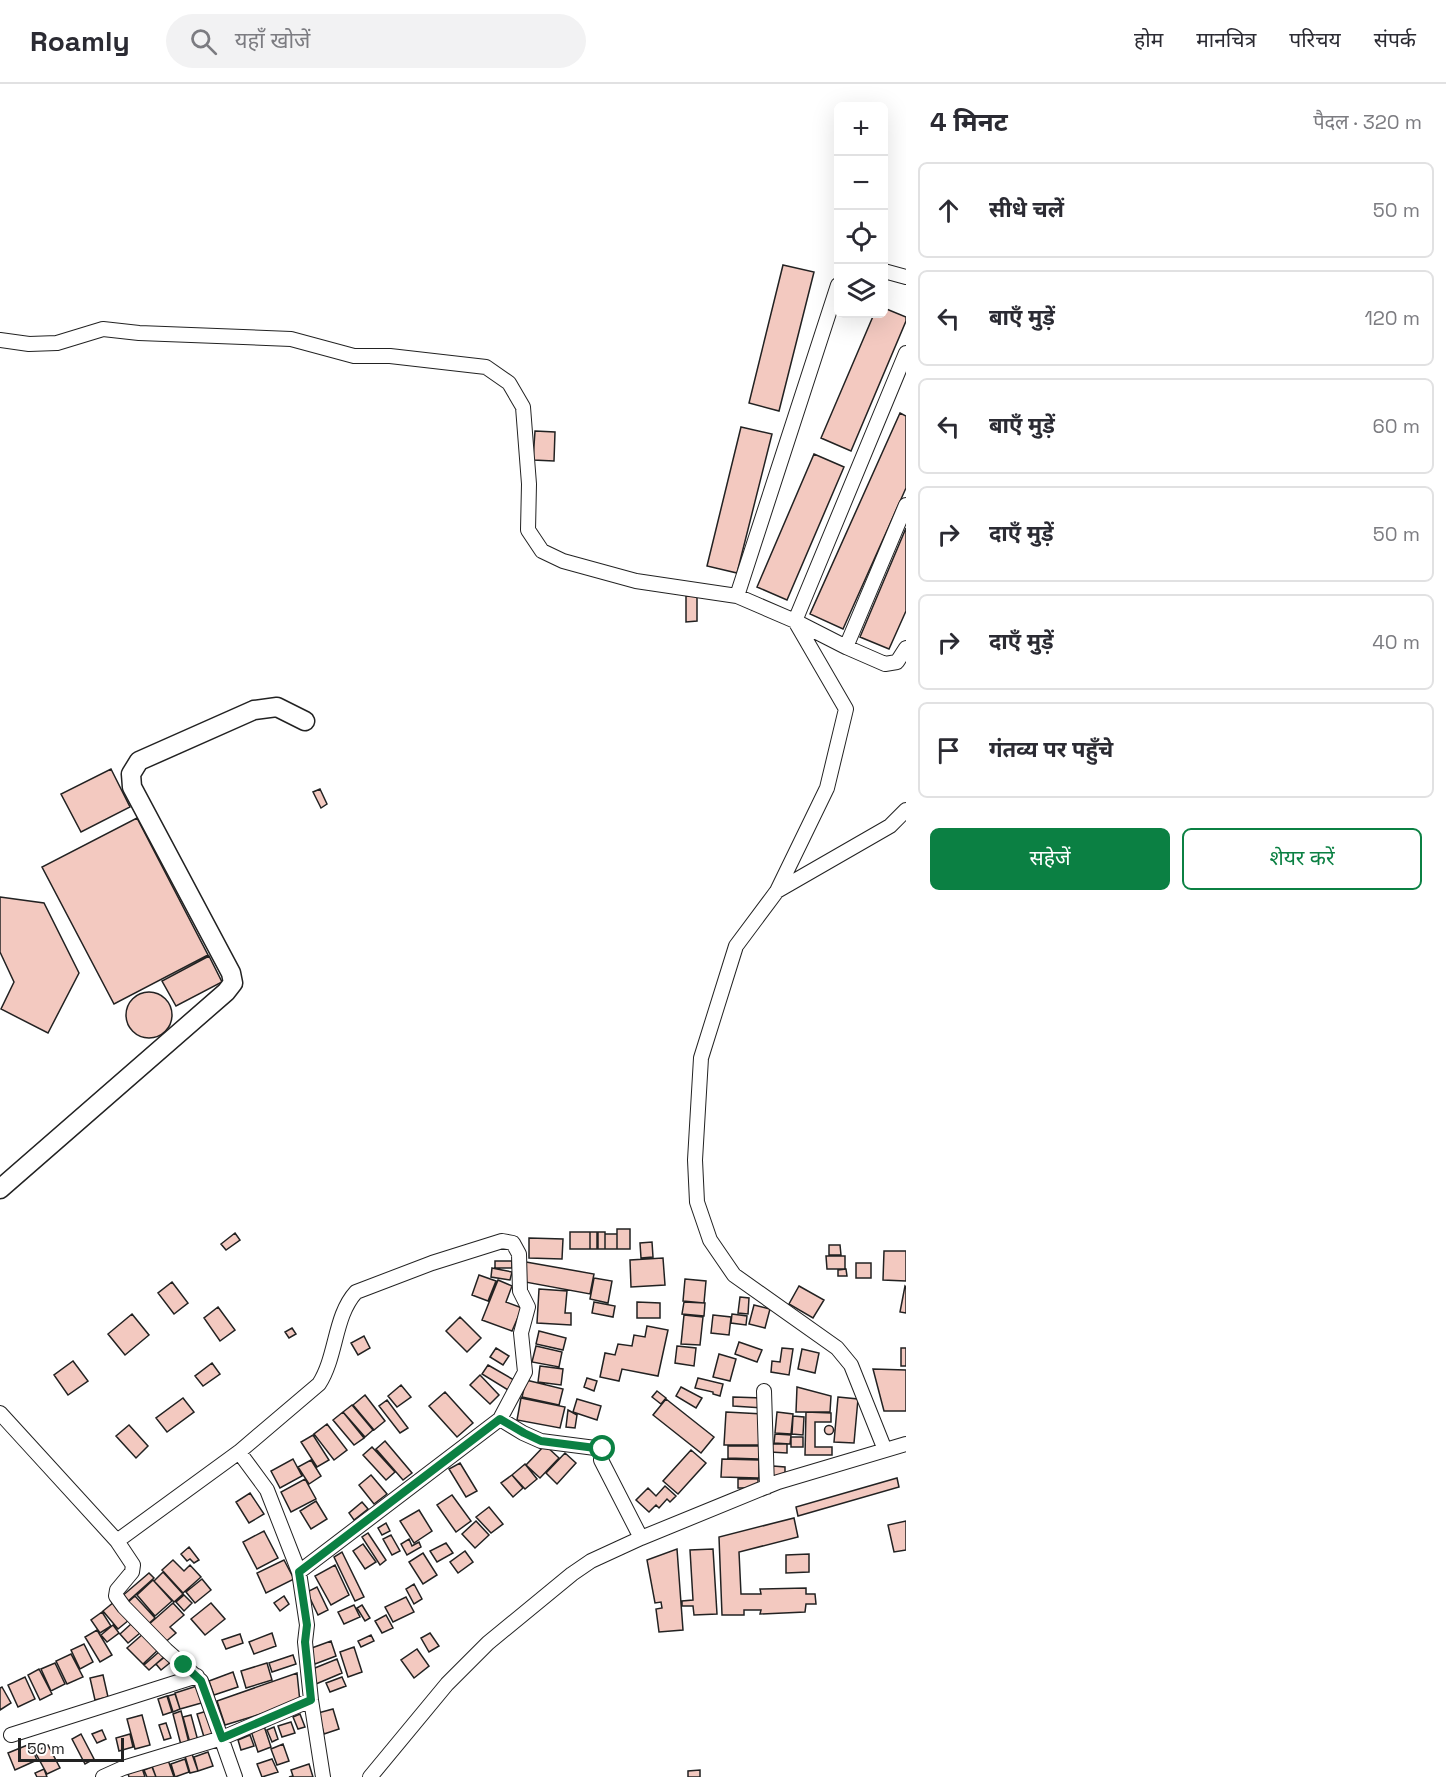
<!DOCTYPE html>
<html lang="hi">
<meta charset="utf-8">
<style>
body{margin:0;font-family:"Space Grotesk","Noto Sans Devanagari",sans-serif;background:#f2f2f3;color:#2b2b33}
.controls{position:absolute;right:18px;top:18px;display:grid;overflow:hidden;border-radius:9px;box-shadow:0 6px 24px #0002}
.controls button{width:54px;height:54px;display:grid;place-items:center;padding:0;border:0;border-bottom:2px solid #e1e1e2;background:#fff;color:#2b2b33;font:30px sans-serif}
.scale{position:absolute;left:18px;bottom:15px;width:106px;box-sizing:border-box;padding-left:6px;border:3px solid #222;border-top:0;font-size:16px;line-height:21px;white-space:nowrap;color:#222;-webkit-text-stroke:4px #fff;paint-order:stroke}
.stop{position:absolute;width:18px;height:18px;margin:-14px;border:4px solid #0b8043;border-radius:50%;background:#fff}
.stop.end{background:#0b8043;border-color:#fff;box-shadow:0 2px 6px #0008}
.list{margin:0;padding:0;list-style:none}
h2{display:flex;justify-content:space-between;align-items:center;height:78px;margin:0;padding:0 24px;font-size:26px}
h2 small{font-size:20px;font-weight:400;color:#7c7c81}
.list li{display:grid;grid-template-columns:39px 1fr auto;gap:18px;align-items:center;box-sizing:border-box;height:96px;margin:0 12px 12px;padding:0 12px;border:2px solid #e1e1e2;border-radius:9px}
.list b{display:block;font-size:22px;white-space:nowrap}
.list em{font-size:20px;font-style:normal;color:#7c7c81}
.actions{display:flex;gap:12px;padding:18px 24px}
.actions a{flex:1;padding:14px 0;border:2px solid #0b8043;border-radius:9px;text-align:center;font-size:21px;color:#0b8043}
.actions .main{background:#0b8043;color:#fff}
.icon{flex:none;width:33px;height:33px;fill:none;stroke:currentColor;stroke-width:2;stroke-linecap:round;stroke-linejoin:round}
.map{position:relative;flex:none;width:906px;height:1693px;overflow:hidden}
header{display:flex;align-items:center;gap:36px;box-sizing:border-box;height:84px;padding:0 30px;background:#fff;border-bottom:2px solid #e1e1e2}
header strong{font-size:28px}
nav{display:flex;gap:33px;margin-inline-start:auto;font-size:21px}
.search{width:420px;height:54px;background:#f2f2f3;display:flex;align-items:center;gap:15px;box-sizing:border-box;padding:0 21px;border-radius:33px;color:#7c7c81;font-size:22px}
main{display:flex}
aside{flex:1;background:#fff}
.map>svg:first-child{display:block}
.building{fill:#f3c9c0;stroke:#222;stroke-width:1.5}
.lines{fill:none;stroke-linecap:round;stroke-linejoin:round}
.street-casing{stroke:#222;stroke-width:16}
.secondary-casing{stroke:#222;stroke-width:21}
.street{stroke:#fff;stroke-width:14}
.secondary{stroke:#fff;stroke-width:18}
.route{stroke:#0b8043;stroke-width:8}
</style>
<header>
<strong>Roamly</strong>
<div class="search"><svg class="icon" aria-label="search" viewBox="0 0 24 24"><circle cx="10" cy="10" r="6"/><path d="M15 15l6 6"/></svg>यहाँ खोजें</div>
<nav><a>होम</a><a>मानचित्र</a><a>परिचय</a><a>संपर्क</a></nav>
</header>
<main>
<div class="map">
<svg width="906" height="1693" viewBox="0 0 906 1693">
<rect width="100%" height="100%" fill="#fff"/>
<path class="building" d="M 783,181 L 814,188 L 779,327 L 749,319 Z
M 884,224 L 906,233 L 906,237 L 851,367 L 821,354 L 874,230 L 884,230 Z
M 900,329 L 906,332 L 906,404 L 843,545 L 810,530 Z
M 741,343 L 772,350 L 737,489 L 707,482 Z
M 535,347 L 555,348 L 554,377 L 533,376 Z
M 814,370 L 844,383 L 787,516 L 757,503 Z
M 906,444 L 906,527 L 889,565 L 860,553 Z
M 686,512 L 697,512 L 697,537 L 686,538 Z
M 111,685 L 130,723 L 81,748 L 61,710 Z
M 320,705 L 327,720 L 321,724 L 313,708 Z
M 137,734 L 208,871 L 114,920 L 42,783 Z
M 0,813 L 44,819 L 79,889 L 48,949 L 1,925 L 14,898 L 0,868 Z
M 209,872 L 222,898 L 176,922 L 162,897 Z
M126 931a23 23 0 1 1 46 0a23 23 0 1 1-46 0Z
M 617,1145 L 630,1145 L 630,1165 L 617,1165 Z
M 570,1148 L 590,1148 L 590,1165 L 570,1165 Z
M 590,1148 L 597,1148 L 597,1165 L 590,1165 Z
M 598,1148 L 605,1148 L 605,1165 L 598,1165 Z
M 235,1149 L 240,1156 L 226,1166 L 221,1160 Z
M 605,1150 L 617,1150 L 617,1165 L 605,1165 Z
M 529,1154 L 563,1155 L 562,1175 L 529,1174 Z
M 652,1158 L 653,1173 L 641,1174 L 640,1159 Z
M 829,1161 L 840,1161 L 841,1171 L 829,1171 Z
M 884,1167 L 906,1167 L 906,1197 L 883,1196 Z
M 826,1172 L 845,1172 L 845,1185 L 827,1185 Z
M 663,1174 L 665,1201 L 631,1203 L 630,1176 Z
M 495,1177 L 512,1177 L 512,1184 L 495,1184 Z
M 526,1178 L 594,1190 L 590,1210 L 525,1198 Z
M 856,1179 L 871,1179 L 871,1194 L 856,1194 Z
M 492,1184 L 512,1188 L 510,1196 L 491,1193 Z
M 846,1185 L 847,1192 L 838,1192 L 838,1186 Z
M 479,1191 L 496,1197 L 488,1217 L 472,1211 Z
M 594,1194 L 612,1197 L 608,1219 L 590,1215 Z
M 685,1195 L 706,1197 L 704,1219 L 683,1217 Z
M 498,1196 L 512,1202 L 506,1218 L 522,1224 L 512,1247 L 482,1236 Z
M 172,1198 L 188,1219 L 174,1230 L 158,1209 Z
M 799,1202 L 824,1216 L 813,1234 L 789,1220 Z
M 905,1202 L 906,1203 L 906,1229 L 900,1228 Z
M 539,1205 L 567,1207 L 565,1229 L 571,1229 L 571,1241 L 537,1239 Z
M 740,1213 L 749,1214 L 748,1230 L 738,1229 Z
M 594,1218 L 615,1222 L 613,1233 L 592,1229 Z
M 637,1218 L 660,1219 L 660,1234 L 637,1234 Z
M 684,1218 L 705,1219 L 704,1232 L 682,1230 Z
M 754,1221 L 770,1225 L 765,1244 L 749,1240 Z
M 218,1223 L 235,1246 L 220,1257 L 204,1234 Z
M 132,1230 L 149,1251 L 125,1271 L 108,1250 Z
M 732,1230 L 747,1232 L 746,1241 L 731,1239 Z
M 684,1231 L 703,1233 L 700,1261 L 681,1260 Z
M 713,1231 L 731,1233 L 729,1251 L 711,1249 Z
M 460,1233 L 481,1254 L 467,1268 L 446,1247 Z
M 647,1242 L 668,1246 L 658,1292 L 622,1285 L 619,1297 L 600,1293 L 605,1269 L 615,1271 L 618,1260 L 632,1262 L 634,1251 L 645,1253 Z
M 292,1244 L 296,1250 L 289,1254 L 285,1248 Z
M 539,1247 L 566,1254 L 563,1266 L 536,1260 Z
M 364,1252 L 370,1264 L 358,1271 L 351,1259 Z
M 739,1258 L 762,1266 L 757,1278 L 735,1270 Z
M 536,1262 L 562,1268 L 559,1283 L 532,1278 Z
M 677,1262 L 696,1264 L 694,1282 L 675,1279 Z
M 496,1264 L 509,1272 L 503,1281 L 490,1273 Z
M 782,1264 L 793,1265 L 789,1291 L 771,1288 L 772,1277 L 780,1278 Z
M 901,1264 L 906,1264 L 906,1282 L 901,1282 Z
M 802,1265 L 819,1269 L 815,1289 L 798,1285 Z
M 719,1270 L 736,1275 L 730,1297 L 713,1293 Z
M 73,1277 L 88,1297 L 68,1311 L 54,1291 Z
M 212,1279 L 220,1290 L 203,1302 L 195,1292 Z
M 488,1281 L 514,1296 L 508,1306 L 482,1290 Z
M 540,1282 L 563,1285 L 561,1301 L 538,1298 Z
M 873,1285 L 906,1286 L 906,1327 L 884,1327 Z
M 480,1291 L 499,1311 L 490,1320 L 470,1301 Z
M 587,1294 L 597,1297 L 594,1307 L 584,1303 Z
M 698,1294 L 723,1300 L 720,1312 L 713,1310 L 713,1308 L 695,1304 Z
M 526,1296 L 563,1305 L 559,1321 L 522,1313 Z
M 401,1301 L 411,1313 L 397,1323 L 388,1312 Z
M 681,1303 L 702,1314 L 696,1324 L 676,1312 Z
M 797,1303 L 831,1312 L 830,1328 L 796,1328 Z
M 657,1307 L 666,1314 L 661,1320 L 652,1313 Z
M 445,1308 L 473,1339 L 457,1353 L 429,1322 Z
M 365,1311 L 385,1337 L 374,1346 L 353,1321 Z
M 733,1313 L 763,1314 L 763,1324 L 733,1322 Z
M 838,1313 L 858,1315 L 854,1359 L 834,1358 Z
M 183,1314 L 194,1328 L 167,1348 L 156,1334 Z
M 521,1314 L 565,1323 L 560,1344 L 517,1336 Z
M 577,1315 L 601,1322 L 597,1336 L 573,1328 Z
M 666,1315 L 714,1353 L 701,1369 L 653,1331 Z
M 387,1316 L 408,1344 L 400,1349 L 379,1322 Z
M 352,1321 L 373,1346 L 365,1353 L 343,1328 Z
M 568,1326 L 577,1331 L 575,1344 L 566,1343 Z
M 343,1328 L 364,1354 L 354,1361 L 333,1336 Z
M 726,1328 L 763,1330 L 761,1361 L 724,1361 Z
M 777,1328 L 793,1330 L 791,1350 L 775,1349 Z
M 806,1328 L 831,1329 L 831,1338 L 815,1338 L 815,1363 L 832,1363 L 832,1371 L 805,1371 Z
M 793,1332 L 804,1333 L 803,1351 L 792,1350 Z
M 327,1340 L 347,1366 L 334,1376 L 314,1350 Z
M 129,1341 L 148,1362 L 136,1374 L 116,1352 Z
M824.5 1346a4.5 4.5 0 1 1 9 0a4.5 4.5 0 1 1-9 0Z
M 775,1350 L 791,1351 L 790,1360 L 774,1359 Z
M 313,1351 L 329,1376 L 317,1383 L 301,1358 Z
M 791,1353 L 803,1353 L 803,1363 L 791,1363 Z
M 385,1357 L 412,1389 L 403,1396 L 376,1365 Z
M 771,1360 L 787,1360 L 787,1369 L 770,1368 Z
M 545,1361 L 559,1374 L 540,1394 L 526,1381 Z
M 728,1362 L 759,1362 L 759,1375 L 728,1374 Z
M 372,1363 L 395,1388 L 386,1396 L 363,1371 Z
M 691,1366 L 706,1379 L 678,1410 L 663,1397 Z
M 565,1369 L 576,1379 L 557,1400 L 546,1389 Z
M 293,1375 L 302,1392 L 280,1404 L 271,1387 Z
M 722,1375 L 759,1376 L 759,1394 L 721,1393 Z
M 311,1376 L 321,1392 L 309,1400 L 298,1383 Z
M 460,1379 L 477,1407 L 466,1413 L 449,1385 Z
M 525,1380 L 537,1395 L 525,1405 L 512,1391 Z
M 773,1382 L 785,1383 L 785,1394 L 772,1393 Z
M 371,1391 L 387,1410 L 374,1420 L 359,1401 Z
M 512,1391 L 523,1404 L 513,1413 L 501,1399 Z
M 897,1394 L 899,1403 L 798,1432 L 796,1423 Z
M 305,1395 L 316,1415 L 291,1428 L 281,1408 Z
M 738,1395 L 758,1395 L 758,1404 L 738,1404 Z
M 665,1402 L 676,1412 L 670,1418 L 667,1415 L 659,1424 L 656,1421 L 649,1428 L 636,1416 L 648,1404 L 656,1412 Z
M 250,1409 L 264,1430 L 249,1439 L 236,1418 Z
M 452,1411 L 471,1437 L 456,1448 L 437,1421 Z
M 316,1417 L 327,1435 L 311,1445 L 300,1427 Z
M 362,1418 L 368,1425 L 354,1436 L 349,1429 Z
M 489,1423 L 503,1440 L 491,1449 L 476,1433 Z
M 419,1426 L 432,1447 L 414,1459 L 400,1437 Z
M 794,1434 L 798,1453 L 739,1468 L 741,1510 L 761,1510 L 760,1505 L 806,1504 L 806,1510 L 815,1510 L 816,1520 L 806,1520 L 805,1528 L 760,1530 L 761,1526 L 744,1526 L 744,1531 L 722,1531 L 719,1453 Z
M 476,1437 L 489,1451 L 475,1464 L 462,1450 Z
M 906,1437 L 906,1466 L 894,1468 L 888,1441 Z
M 386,1439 L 390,1447 L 382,1451 L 378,1444 Z
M 264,1447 L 278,1474 L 257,1485 L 243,1458 Z
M 368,1449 L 386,1476 L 380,1481 L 362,1453 Z
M 391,1451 L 400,1467 L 392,1471 L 383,1455 Z
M 409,1455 L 412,1462 L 419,1458 L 421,1463 L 407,1471 L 401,1460 Z
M 446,1459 L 453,1469 L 437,1478 L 430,1467 Z
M 363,1460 L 376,1478 L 365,1485 L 353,1467 Z
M 189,1463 L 199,1476 L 194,1479 L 190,1475 L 187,1477 L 181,1470 Z
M 677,1465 L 683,1546 L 659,1548 L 656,1525 L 662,1524 L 661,1518 L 655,1519 L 647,1476 Z
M 713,1465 L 717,1530 L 694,1531 L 693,1522 L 682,1522 L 682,1517 L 693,1516 L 690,1466 Z
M 465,1467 L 473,1478 L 458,1489 L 450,1478 Z
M 342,1468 L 364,1513 L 355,1517 L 334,1473 Z
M 423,1469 L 437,1491 L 423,1500 L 409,1478 Z
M 809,1470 L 809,1488 L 786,1489 L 786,1471 Z
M 173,1476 L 184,1487 L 190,1481 L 201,1493 L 183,1509 L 162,1486 Z
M 284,1476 L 294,1495 L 266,1509 L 257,1489 Z
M 335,1481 L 349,1511 L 331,1521 L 315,1492 Z
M 163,1488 L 183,1510 L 174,1518 L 154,1497 Z
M 149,1489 L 154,1494 L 126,1519 L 121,1513 Z
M 202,1495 L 211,1506 L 195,1519 L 186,1508 Z
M 153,1496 L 172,1517 L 155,1532 L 137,1511 Z
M 414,1500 L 422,1515 L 414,1520 L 406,1505 Z
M 317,1503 L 328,1526 L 318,1531 L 307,1508 Z
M 184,1511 L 192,1519 L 184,1527 L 176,1518 Z
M 135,1512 L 155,1534 L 146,1542 L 126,1520 Z
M 284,1512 L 289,1520 L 280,1527 L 274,1519 Z
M 406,1513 L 414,1528 L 393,1538 L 385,1523 Z
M 114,1518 L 129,1536 L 118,1545 L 103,1527 Z
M 173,1519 L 184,1531 L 170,1543 L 176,1549 L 163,1560 L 147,1542 Z
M 211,1519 L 225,1535 L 205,1551 L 191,1535 Z
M 354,1521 L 360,1533 L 344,1540 L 338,1528 Z
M 362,1521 L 370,1534 L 365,1537 L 357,1524 Z
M 102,1528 L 111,1542 L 100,1549 L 91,1536 Z
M 386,1531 L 393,1544 L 382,1549 L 375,1537 Z
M 131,1540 L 140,1549 L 128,1559 L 120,1550 Z
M 113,1541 L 119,1549 L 107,1558 L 101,1551 Z
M 97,1546 L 112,1571 L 100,1578 L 85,1553 Z
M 144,1549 L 159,1565 L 143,1580 L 127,1564 Z
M 272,1549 L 276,1562 L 254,1570 L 249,1558 Z
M 430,1549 L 439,1562 L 429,1568 L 421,1554 Z
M 240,1550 L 243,1559 L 226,1565 L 222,1556 Z
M 371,1551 L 374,1557 L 361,1563 L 358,1557 Z
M 331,1557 L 336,1572 L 315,1580 L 309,1565 Z
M 84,1560 L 93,1578 L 80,1585 L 71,1566 Z
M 354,1563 L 362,1588 L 348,1593 L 340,1568 Z
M 417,1565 L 429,1582 L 414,1594 L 401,1576 Z
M 160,1567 L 165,1572 L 149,1586 L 144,1581 Z
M 71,1570 L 83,1593 L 67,1600 L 56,1577 Z
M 293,1571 L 296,1580 L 272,1588 L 269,1579 Z
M 166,1572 L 171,1578 L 161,1586 L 156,1580 Z
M 337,1575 L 342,1589 L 316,1600 L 310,1586 Z
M 55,1579 L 65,1600 L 51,1607 L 41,1585 Z
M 267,1579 L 272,1596 L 246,1604 L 241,1587 Z
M 39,1585 L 52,1610 L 40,1616 L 28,1591 Z
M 233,1588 L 238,1603 L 214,1611 L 209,1597 Z
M 297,1589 L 300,1618 L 225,1641 L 217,1617 Z
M 103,1591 L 108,1613 L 95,1616 L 90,1594 Z
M 25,1593 L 35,1615 L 18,1623 L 8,1601 Z
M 342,1593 L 346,1602 L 330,1608 L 326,1599 Z
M 200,1601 L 205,1618 L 180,1625 L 175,1609 Z
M 2,1603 L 11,1619 L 0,1626 L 0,1604 Z
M 175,1610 L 180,1625 L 173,1628 L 168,1612 Z
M 167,1612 L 172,1628 L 163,1631 L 158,1615 Z
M 333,1625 L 339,1645 L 324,1650 L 318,1629 Z
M 181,1627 L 189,1659 L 181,1661 L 173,1630 Z
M 207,1627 L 214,1650 L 204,1653 L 197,1630 Z
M 300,1630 L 305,1643 L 298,1645 L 293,1633 Z
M 142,1631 L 150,1661 L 135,1665 L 127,1635 Z
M 191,1631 L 198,1657 L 190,1659 L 183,1633 Z
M 291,1638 L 295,1649 L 282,1653 L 278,1642 Z
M 166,1639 L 171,1654 L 164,1656 L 159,1641 Z
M 264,1642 L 271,1663 L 258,1668 L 251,1647 Z
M 274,1643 L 278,1655 L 272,1658 L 267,1646 Z
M 102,1646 L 106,1655 L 97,1659 L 92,1650 Z
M 81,1650 L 94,1675 L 85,1680 L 72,1655 Z
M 130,1650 L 133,1663 L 119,1667 L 116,1654 Z
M 250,1651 L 254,1662 L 241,1666 L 238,1656 Z
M 30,1660 L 37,1676 L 15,1686 L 8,1669 Z
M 283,1660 L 289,1677 L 277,1681 L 271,1665 Z
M 48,1661 L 60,1684 L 47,1690 L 35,1668 Z
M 208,1668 L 213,1682 L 198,1687 L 194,1673 Z
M 192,1670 L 198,1687 L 190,1689 L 185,1672 Z
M 185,1675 L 189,1688 L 175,1693 L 171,1680 Z
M 272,1675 L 278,1688 L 262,1693 L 257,1680 Z
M 168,1676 L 174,1693 L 156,1693 L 152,1682 Z
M 309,1680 L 313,1693 L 289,1693 L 293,1692 L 291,1686 Z
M 152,1683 L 156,1693 L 147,1693 L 144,1686 Z
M 142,1684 L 145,1693 L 129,1693 L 128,1690 Z
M 44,1685 L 47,1693 L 37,1693 L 35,1689 Z
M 700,1686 L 700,1693 L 688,1693 L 688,1687 Z"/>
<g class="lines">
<defs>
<path id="street" d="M 884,187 L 906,193
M 838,201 L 737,512 L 795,537 L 906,269
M 0,256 L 29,260 L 57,259 L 103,245 L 139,249 L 291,255 L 354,272 L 390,272 L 486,283 L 509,299 L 523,323 L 529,400 L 528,446 L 542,467 L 563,477 L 636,497 L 737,512
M 795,537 L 846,563 L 906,421
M 846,563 L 885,580 L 897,578 L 906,564
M 777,807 L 827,704 L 846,625 L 795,537
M 764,1307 L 767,1403
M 0,1329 L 117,1457 L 239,1368 L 319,1300 C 337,1272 334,1232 356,1208 L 432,1179 L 502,1157 L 513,1159 L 519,1170 L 520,1207 L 528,1223 L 521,1249 L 525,1288 L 500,1335
M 885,1366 L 851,1281 L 837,1264 L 734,1191 L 710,1156 L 697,1118 L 695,1076 L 701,974 L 736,862 L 777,807 L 890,742 L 906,726
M 239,1368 L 267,1406 L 299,1488 L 307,1541 L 305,1558 L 311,1616 L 323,1693
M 117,1457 L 133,1481 L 132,1488 L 117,1506 L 116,1512 L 124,1523 L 166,1566 L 201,1597 L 235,1693
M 299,1488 L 500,1335 L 523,1349 L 541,1357 L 603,1365 L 601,1376 L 641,1454
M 11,1651 L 197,1592
M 103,1693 L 123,1684 L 222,1654 L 311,1616
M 370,1693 L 447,1600 L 488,1559 L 572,1490 L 591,1477 L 641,1454 L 778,1398 L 906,1360"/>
<path id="secondary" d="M 0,1105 L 226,908 L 233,899 L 231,889 L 132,703 L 131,690 L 139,677 L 254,626 L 277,623 L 305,637"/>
</defs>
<use href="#street" class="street-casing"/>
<use href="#secondary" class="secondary-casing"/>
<use href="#street" class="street"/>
<use href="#secondary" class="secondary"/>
</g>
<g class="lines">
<path class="route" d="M 184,1581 L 201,1597 L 222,1654 L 311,1616 L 305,1558 L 307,1541 L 299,1488 L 500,1335 L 524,1349 L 541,1357 L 603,1365"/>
</g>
</svg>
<div class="controls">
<button>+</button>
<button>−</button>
<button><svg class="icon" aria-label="locate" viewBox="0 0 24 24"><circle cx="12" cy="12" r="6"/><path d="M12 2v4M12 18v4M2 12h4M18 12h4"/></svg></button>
<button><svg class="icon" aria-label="layers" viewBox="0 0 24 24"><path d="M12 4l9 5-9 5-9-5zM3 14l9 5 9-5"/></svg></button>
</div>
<div class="scale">50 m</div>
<div class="stop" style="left:603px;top:1365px"></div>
<div class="stop end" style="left:184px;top:1581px"></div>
</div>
<aside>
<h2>4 मिनट<small>पैदल · 320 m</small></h2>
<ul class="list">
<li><svg class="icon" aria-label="ahead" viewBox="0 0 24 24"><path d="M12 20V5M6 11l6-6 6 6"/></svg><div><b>सीधे चलें</b></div><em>50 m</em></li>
<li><svg class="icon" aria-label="left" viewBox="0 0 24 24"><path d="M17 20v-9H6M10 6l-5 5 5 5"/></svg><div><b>बाएँ मुड़ें</b></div><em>120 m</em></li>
<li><svg class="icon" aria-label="left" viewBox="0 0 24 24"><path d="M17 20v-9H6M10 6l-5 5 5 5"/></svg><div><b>बाएँ मुड़ें</b></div><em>60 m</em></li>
<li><svg class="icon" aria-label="right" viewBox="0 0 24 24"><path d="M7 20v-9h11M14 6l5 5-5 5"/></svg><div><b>दाएँ मुड़ें</b></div><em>50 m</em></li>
<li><svg class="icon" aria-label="right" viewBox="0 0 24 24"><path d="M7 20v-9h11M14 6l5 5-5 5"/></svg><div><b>दाएँ मुड़ें</b></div><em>40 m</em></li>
<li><svg class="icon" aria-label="arrive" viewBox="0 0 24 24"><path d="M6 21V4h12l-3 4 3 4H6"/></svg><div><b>गंतव्य पर पहुँचे</b></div></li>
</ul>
<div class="actions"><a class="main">सहेजें</a><a>शेयर करें</a></div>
</aside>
</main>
